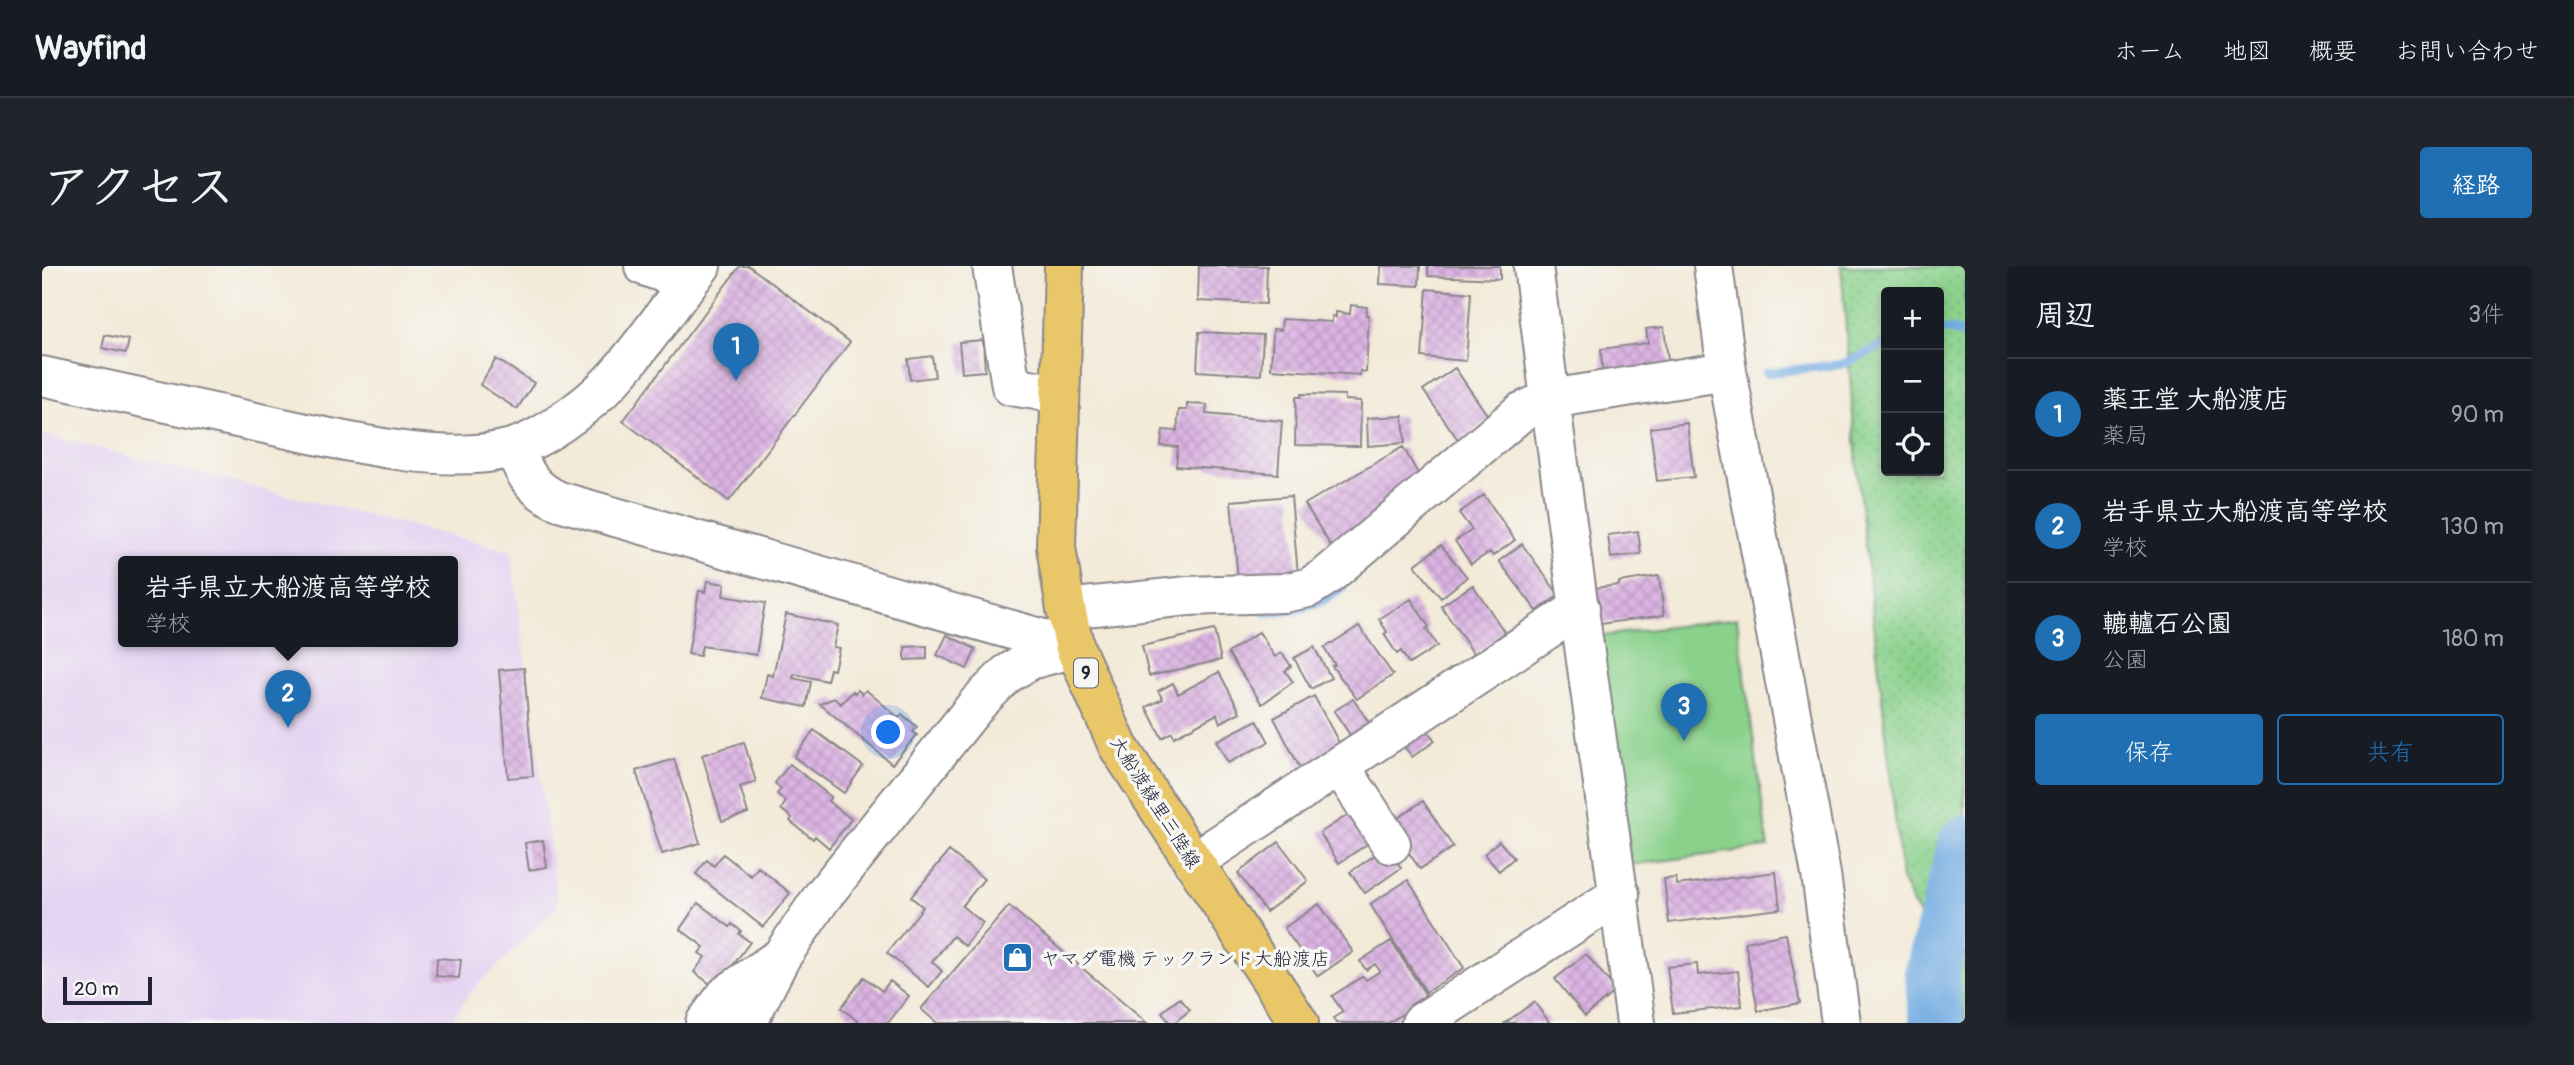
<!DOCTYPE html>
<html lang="ja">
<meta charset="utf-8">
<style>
body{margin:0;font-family:Pangolin,"Klee One",sans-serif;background:#20242c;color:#f1f3f6}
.controls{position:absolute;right:21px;top:21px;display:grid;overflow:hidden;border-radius:7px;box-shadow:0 4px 10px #0003}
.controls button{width:63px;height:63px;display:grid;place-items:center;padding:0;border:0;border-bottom:2px solid #363941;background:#171b24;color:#f1f3f6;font:35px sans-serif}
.scale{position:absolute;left:21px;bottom:18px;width:89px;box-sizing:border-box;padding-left:7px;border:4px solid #22223b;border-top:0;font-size:19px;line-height:24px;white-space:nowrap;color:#22223b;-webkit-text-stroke:5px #f6f6f2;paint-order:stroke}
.you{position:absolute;left:847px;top:467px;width:24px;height:24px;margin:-18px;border:5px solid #fff;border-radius:50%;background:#1a73e8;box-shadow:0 0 0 10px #1a73e833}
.badge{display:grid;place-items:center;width:46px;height:46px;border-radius:50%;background:#1f6fb2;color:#fff;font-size:23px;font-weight:700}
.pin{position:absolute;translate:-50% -58px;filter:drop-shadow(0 2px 4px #0008)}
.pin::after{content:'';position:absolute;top:37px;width:24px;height:21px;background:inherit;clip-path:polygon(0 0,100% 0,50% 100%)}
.popup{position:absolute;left:76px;top:290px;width:340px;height:91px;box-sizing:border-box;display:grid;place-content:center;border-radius:7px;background:#171b24;filter:drop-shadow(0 2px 5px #0005);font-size:23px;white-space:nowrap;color:#9ea1a6}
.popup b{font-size:26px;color:#f1f3f6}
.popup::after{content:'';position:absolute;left:50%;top:100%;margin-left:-14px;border:14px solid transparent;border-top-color:#171b24}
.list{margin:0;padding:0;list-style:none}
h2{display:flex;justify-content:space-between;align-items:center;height:91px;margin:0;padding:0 28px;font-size:30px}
h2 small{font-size:23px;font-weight:400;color:#9ea1a6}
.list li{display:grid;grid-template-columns:46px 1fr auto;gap:21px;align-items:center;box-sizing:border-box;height:112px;padding:0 28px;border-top:2px solid #363941}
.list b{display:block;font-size:26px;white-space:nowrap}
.list p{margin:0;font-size:23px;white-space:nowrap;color:#9ea1a6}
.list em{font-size:23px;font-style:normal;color:#9ea1a6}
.actions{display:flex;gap:14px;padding:21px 28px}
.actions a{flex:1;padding:16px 0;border:2px solid #1f6fb2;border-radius:7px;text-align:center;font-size:24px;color:#1f6fb2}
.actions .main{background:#1f6fb2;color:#fff}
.icon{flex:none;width:38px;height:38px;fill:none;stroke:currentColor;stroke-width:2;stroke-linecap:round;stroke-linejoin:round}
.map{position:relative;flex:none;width:1923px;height:757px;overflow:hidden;border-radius:7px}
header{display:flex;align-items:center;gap:42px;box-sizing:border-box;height:98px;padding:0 35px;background:#171b24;border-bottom:2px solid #363941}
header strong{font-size:33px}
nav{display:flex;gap:38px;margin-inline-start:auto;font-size:24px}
.intro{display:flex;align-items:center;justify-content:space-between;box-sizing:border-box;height:168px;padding:0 42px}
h1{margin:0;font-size:49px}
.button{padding:18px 32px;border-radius:7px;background:#1f6fb2;color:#fff;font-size:24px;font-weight:700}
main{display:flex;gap:42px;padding:0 42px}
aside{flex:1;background:#171b24;border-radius:7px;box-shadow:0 4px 10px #0003}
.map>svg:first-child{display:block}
.built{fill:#e4d3f2;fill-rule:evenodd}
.grass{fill:url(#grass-dots);stroke:#567a64;stroke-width:2;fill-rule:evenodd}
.park{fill:#8ad18c;stroke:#567a64;stroke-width:2}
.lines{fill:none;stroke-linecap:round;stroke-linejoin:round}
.stream{stroke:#72abe2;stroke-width:9}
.river{stroke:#72abe2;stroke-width:54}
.building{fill:url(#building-cross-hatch)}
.minor-casing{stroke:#8a868a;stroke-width:42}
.major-casing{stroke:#8a868a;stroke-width:42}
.minor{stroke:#fff;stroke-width:38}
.major{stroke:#e9c769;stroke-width:38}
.labels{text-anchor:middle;stroke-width:7;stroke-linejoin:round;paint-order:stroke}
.shield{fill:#f6f6f2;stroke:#626272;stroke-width:2}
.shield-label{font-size:18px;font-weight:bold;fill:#22223b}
.street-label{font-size:19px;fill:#22223b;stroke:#f6f6f2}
.poi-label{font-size:19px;fill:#22223b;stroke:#f6f6f2;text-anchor:start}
</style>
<header>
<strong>Wayfind</strong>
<nav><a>ホーム</a><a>地図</a><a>概要</a><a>お問い合わせ</a></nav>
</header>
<div class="intro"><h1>アクセス</h1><a class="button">経路</a></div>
<main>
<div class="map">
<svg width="1923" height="757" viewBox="0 0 1923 757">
<defs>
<pattern id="grass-dots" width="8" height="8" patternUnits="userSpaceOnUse" patternTransform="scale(1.75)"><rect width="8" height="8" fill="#8ad18c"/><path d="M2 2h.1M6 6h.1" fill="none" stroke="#77b37a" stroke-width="1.8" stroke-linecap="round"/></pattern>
<pattern id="building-cross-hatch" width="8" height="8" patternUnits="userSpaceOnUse" patternTransform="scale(1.75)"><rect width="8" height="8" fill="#dbb4e2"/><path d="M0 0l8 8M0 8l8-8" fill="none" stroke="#bc9ac3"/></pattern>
</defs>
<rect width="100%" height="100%" fill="#f6f6f2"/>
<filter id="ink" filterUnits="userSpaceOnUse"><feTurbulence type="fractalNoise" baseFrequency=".0143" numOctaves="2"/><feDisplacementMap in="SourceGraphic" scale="14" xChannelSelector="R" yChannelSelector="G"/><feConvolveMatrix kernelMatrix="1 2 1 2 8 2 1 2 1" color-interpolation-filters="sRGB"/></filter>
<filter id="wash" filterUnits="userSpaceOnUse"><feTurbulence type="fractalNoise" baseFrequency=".00686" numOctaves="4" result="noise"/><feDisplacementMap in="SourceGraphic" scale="28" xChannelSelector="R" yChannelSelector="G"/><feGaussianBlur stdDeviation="1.57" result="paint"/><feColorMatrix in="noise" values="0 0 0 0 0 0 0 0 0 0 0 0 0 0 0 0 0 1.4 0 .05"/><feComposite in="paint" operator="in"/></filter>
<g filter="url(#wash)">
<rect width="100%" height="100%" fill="#f3ead8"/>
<path class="built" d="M 0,168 L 469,285 L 516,640 L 428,727 L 408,757 L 0,757 ZM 82,296 L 410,296 L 410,376 L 82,376 Z"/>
<path class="grass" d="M 1799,0 L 1923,0 L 1923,757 L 1914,757 L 1902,703 L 1860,615 L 1816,212 ZM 1844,26 L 1897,26 L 1897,205 L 1844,205 Z"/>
<path class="park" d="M 1695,352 L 1726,581 L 1589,599 L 1558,370 Z"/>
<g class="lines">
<path class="stream" d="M 1897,64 L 1910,64 L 1923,69
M 1724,107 L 1801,98 L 1844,78
M 1223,346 C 1252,347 1279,340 1301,321"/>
<path class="river" d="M 1896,757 L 1892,737 L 1890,706 L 1923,577"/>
</g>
<g id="blocks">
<path class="building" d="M 698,0 L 707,0 L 808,76 L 687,235 L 581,155 Z
M 1157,0 L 1225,0 L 1224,38 L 1156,35 Z
M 1339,0 L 1378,0 L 1377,20 L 1338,18 Z
M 1386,0 L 1458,0 L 1458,13 L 1386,10 Z
M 1385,23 L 1429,27 L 1424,95 L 1380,91 Z
M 1309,39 L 1325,41 L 1324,49 L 1327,49 L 1324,106 L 1318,105 L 1318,109 L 1229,103 L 1231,63 L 1239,64 L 1240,53 L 1290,56 L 1290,50 L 1294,51 L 1294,46 L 1308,48 Z
M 1622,61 L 1628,111 L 1561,119 L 1559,83 L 1606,77 L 1604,63 Z
M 1157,66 L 1221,69 L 1219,109 L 1155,105 Z
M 63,69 L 87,74 L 84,87 L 60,82 Z
M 941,74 L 943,105 L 920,107 L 917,76 Z
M 890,90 L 893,111 L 868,114 L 866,93 Z
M 454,93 L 492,117 L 475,143 L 438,119 Z
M 1413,102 L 1448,153 L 1417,175 L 1381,124 Z
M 1259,128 L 1303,129 L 1303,134 L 1319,135 L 1318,180 L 1253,179 L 1254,131 L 1259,131 Z
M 1145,138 L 1165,139 L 1164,148 L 1240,155 L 1236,208 L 1134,200 L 1136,181 L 1119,180 L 1121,164 L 1135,165 L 1137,144 L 1145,144 Z
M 1361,150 L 1363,177 L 1326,180 L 1325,152 Z
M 1645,157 L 1652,211 L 1615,215 L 1608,162 Z
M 1361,181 L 1380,215 L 1290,282 L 1263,238 Z
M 1442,229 L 1473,274 L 1451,290 L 1448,286 L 1429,298 L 1413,275 L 1430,264 L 1417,247 Z
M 1249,230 L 1256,309 L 1196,314 L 1189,235 Z
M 1596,265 L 1599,288 L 1569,292 L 1566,269 Z
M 1480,278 L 1517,329 L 1495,345 L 1457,295 Z
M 1399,279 L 1425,311 L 1399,332 L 1373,299 Z
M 1617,310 L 1622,349 L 1558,358 L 1552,322 L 1577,319 L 1577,316 Z
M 665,315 L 683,318 L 681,330 L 723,337 L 714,389 L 660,380 L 658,390 L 646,388 L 657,325 L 663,326 Z
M 1431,319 L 1463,367 L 1432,388 L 1399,340 Z
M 1369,333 L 1387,361 L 1384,363 L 1395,380 L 1367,398 L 1359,385 L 1355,388 L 1342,368 L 1345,366 L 1337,353 Z
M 744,348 L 796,359 L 791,381 L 797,382 L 792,404 L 788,403 L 785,415 L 752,408 L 751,412 L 769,416 L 764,441 L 720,432 L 725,408 L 731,410 Z
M 1317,360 L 1351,409 L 1315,433 L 1290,400 L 1293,399 L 1282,382 Z
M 1172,364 L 1179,394 L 1107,410 L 1100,380 Z
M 1217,366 L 1233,391 L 1240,387 L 1249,400 L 1243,405 L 1251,416 L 1220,438 L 1186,387 Z
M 905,369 L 934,383 L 925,403 L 895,389 Z
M 885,380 L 885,393 L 863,394 L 863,381 Z
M 1272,381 L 1289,412 L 1269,423 L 1252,392 Z
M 482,402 L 491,510 L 466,512 L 457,404 Z
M 1177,406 L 1198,446 L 1178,457 L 1175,448 L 1132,471 L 1130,466 L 1120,472 L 1104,441 L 1121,433 L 1116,425 L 1131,417 L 1136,428 Z
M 816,424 L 820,428 L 824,424 L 857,452 L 860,448 L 875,461 L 871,466 L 875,469 L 850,498 L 778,438 L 792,432 L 799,438 L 811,425 L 813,427 Z
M 1272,430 L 1301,484 L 1260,506 L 1232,452 Z
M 1311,433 L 1335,468 L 1316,481 L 1292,445 Z
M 1215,454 L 1227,476 L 1186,497 L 1174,475 Z
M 1382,459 L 1393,475 L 1370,491 L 1358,475 Z
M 772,464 L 821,500 L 802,527 L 752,491 Z
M 702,476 L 714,516 L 698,521 L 706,547 L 680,555 L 660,489 Z
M 632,493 L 658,577 L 620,588 L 594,505 Z
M 748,498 L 789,531 L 786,535 L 809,553 L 787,582 L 773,570 L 771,573 L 748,555 L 750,552 L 739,543 L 744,536 L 735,528 L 739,523 L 733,517 Z
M 1381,535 L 1411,581 L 1378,603 L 1347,558 Z
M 1312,545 L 1331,574 L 1297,597 L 1278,567 Z
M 501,574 L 505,601 L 487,604 L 483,577 Z
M 1457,575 L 1472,592 L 1457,605 L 1442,588 Z
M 1237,576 L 1266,615 L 1224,646 L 1196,607 Z
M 1345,581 L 1359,602 L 1323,627 L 1308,606 Z
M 907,585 L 942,613 L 920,640 L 941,657 L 923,680 L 911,670 L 890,696 L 900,705 L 887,721 L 845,687 L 881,641 L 869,631 Z
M 681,588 L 709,610 L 716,601 L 748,627 L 721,661 L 654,608 L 665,594 L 672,600 Z
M 1734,606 L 1738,643 L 1627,657 L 1622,613 L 1634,612 L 1635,619 Z
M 1366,614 L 1422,702 L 1384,726 L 1328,638 Z
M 656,637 L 688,661 L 690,658 L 699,665 L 697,668 L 708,676 L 674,722 L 652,706 L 663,691 L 657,687 L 662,681 L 638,663 Z
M 1277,638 L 1311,686 L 1276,710 L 1242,662 Z
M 967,640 L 1105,757 L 895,757 L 879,743 Z
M 1744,668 L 1758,737 L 1716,745 L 1703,676 Z
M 1349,675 L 1384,729 L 1368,739 L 1370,742 L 1346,757 L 1294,757 L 1291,752 L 1301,746 L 1290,730 L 1321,710 L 1324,714 L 1338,705 L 1333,698 L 1324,704 L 1318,695 Z
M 1544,688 L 1574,724 L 1543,750 L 1513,713 Z
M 395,692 L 419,694 L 417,712 L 394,710 Z
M 1655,698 L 1656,709 L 1696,705 L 1700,740 L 1631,747 L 1625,701 Z
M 822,711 L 840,725 L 848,715 L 867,730 L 846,757 L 818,757 L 799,742 Z
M 1138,732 L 1148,744 L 1132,757 L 1128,757 L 1120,746 Z
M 1492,736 L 1508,757 L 1463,757 Z"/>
</g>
</g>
<g filter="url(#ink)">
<use href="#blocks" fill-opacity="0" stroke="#8a868a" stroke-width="2"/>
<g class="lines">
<defs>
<path id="minor" d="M 602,0 L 646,16
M 950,0 L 969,120 L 1018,128
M 1671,0 L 1685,105 L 1779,608 L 1799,757
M 0,110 C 73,126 146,141 218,157 C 289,172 401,202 470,182 C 494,175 520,157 539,142 C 583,110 624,43 659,0
M 472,182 C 483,209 490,223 517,235 L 1033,382
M 1024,343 L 1146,330 L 1241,327 L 1266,322 L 1285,310 L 1479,146 L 1508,133 L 1491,0
M 1298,500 L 1349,578
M 1151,596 L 1538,342
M 663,757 L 685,728 L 734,694
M 705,757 L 739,691 L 780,631 L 936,437 L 965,408 L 988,394 L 1033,382
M 1379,757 L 1578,628
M 1594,757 L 1508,133 L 1685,105"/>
<path id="major" d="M 1022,0 L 1014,281 L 1024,343 L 1033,382 L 1076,480 L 1257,757"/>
</defs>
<use href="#minor" class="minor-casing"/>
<use href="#major" class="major-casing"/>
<use href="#minor" class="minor"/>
<use href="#major" class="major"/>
</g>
</g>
<defs>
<symbol id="shop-square" viewBox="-11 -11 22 22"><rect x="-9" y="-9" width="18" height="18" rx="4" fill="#1f6fb2" stroke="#f6f6f2"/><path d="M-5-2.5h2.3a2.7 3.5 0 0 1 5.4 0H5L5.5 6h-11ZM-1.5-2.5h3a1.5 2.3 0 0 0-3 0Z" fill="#fff"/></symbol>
</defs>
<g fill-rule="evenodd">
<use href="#shop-square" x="958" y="674" width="35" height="35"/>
</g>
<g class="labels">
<rect class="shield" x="1032" y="392.5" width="24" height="29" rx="5"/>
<g class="shield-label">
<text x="1044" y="413">9</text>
</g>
<g class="street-label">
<text transform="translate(1114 536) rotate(58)" y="7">大船渡綾里三陸線</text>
</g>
<g class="poi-label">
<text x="999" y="699">ヤマダ電機 テックランド大船渡店</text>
</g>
</g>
</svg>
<div class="controls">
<button>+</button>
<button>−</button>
<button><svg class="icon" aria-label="locate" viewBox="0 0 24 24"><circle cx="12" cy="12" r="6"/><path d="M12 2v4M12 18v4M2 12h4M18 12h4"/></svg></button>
</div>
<div class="scale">20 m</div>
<div class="you"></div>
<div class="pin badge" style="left:694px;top:115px">1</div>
<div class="pin badge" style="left:246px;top:462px">2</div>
<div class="popup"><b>岩手県立大船渡高等学校</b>学校</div>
<div class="pin badge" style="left:1642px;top:475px">3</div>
</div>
<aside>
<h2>周辺<small>3件</small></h2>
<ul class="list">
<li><span class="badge">1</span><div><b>薬王堂 大船渡店</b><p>薬局</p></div><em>90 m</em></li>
<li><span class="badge">2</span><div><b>岩手県立大船渡高等学校</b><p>学校</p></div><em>130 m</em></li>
<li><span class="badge">3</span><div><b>轆轤石公園</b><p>公園</p></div><em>180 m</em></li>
</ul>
<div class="actions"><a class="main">保存</a><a>共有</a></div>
</aside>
</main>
